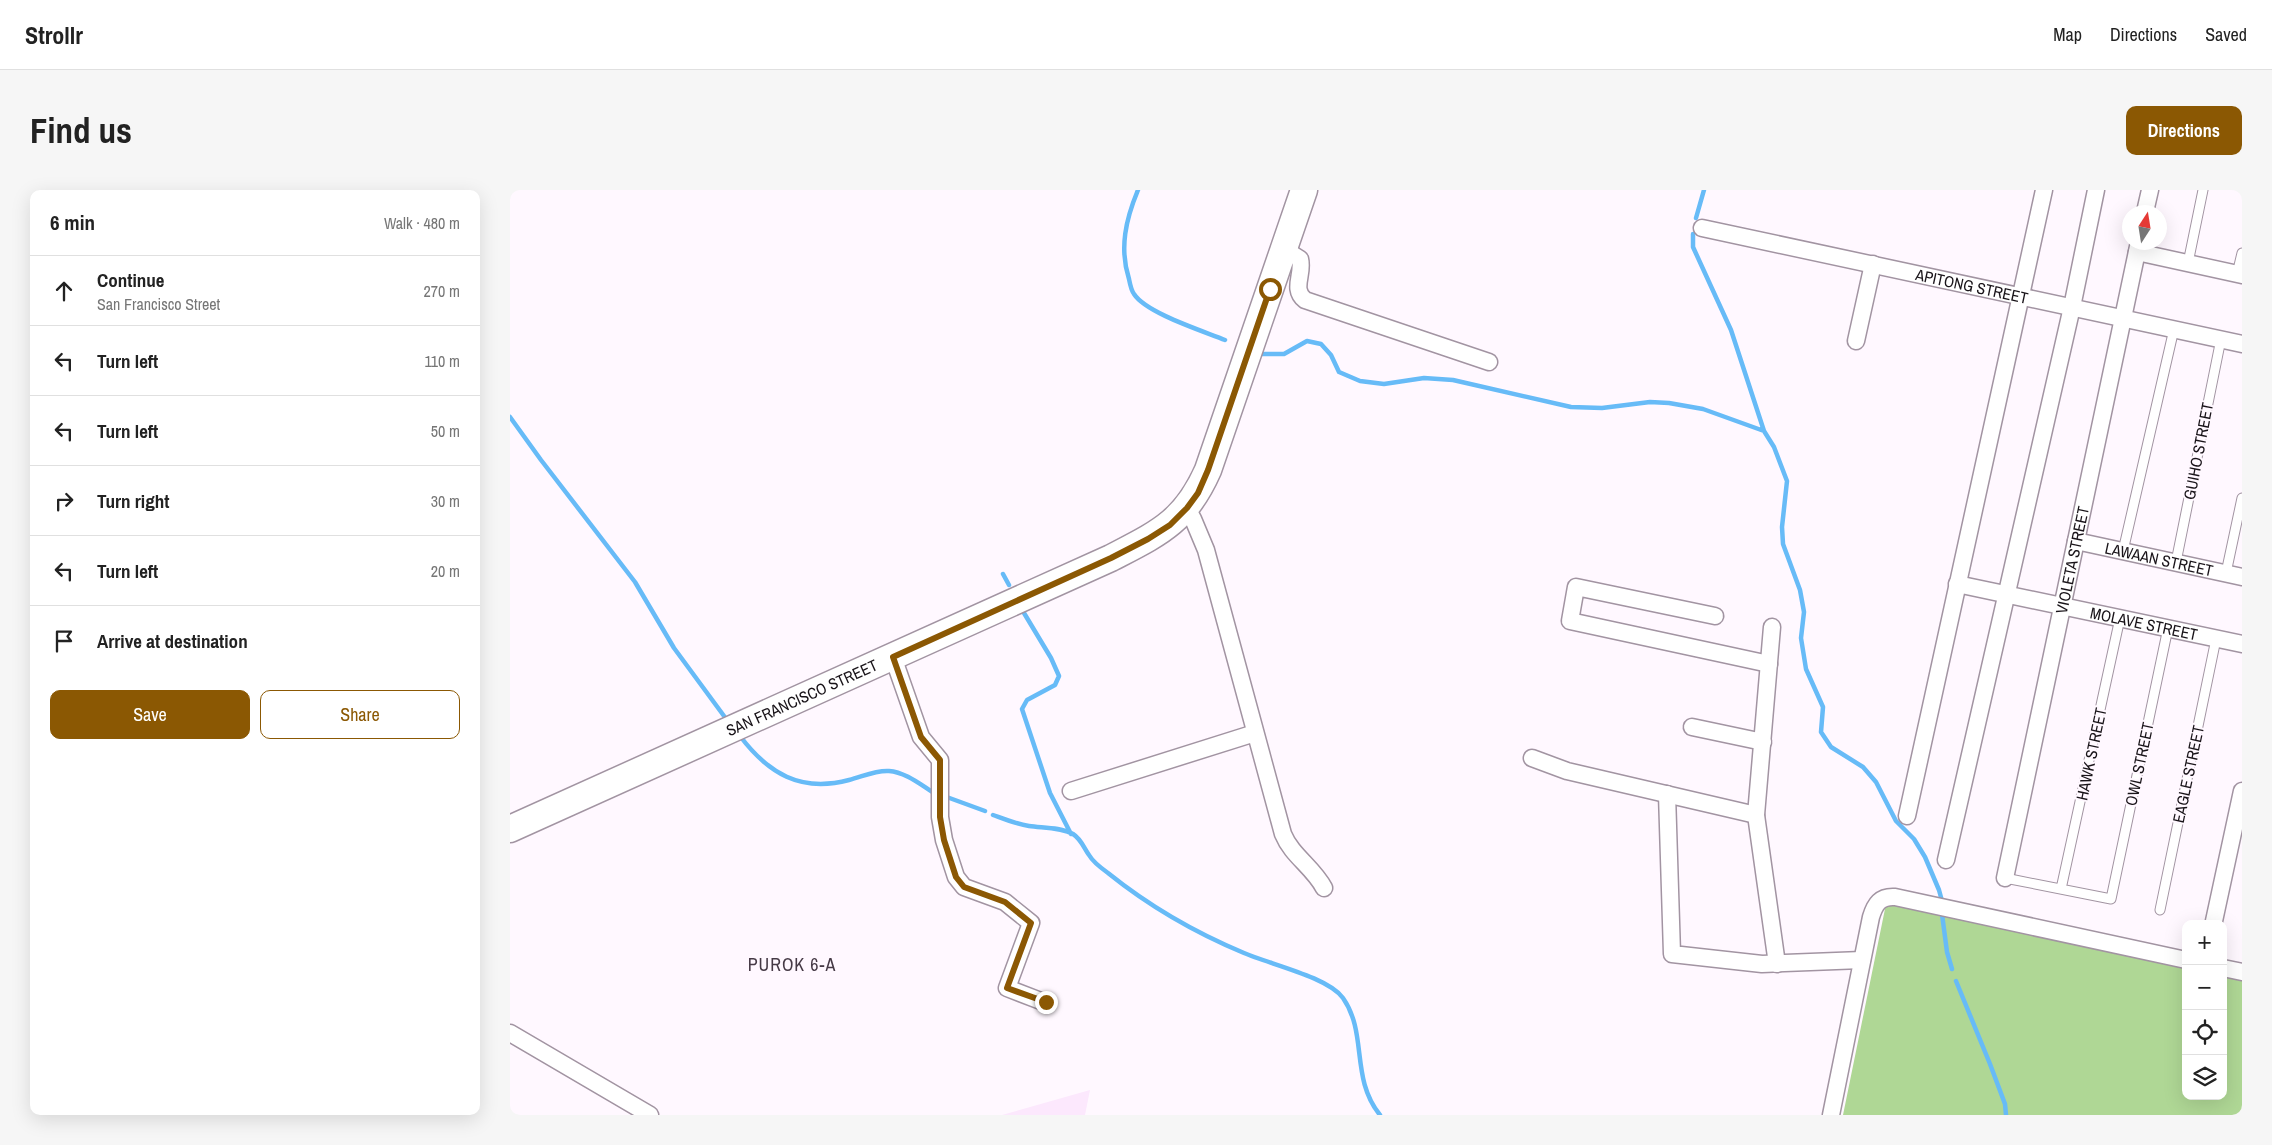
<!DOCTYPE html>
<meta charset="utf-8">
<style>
body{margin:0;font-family:"Archivo Narrow",sans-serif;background:#f6f6f6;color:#222}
.controls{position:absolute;right:15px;bottom:15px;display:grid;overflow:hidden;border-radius:10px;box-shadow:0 5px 20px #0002}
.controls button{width:45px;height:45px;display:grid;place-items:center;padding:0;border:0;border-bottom:1px solid #e0e0e0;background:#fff;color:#222;font:25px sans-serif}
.compass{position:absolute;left:1612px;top:15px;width:45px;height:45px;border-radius:50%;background:#fff;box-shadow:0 5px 20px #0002;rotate:12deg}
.stop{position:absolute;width:15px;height:15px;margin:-11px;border:4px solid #8b5803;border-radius:50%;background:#fff}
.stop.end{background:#8b5803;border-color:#fff;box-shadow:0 1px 5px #0008}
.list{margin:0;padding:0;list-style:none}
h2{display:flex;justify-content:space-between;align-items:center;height:65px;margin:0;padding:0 20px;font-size:21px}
h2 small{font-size:16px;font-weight:400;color:#767676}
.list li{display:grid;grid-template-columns:32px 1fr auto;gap:15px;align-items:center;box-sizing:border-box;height:70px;padding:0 20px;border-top:1px solid #e0e0e0}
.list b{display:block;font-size:19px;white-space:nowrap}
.list p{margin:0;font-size:16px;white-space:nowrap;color:#767676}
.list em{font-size:16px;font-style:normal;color:#767676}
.actions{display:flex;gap:10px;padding:15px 20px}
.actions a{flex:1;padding:11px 0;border:1px solid #8b5803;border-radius:10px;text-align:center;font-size:18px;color:#8b5803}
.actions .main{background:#8b5803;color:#fff}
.icon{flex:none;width:28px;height:28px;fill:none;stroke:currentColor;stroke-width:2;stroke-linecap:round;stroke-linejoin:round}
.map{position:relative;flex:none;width:1732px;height:925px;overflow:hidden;border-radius:10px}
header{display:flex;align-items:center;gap:30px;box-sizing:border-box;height:70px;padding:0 25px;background:#fff;border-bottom:1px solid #e0e0e0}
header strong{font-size:24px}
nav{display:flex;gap:28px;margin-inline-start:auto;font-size:18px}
.intro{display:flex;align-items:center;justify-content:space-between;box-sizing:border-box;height:120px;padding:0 30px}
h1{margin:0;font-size:35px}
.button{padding:12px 22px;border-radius:10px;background:#8b5803;color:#fff;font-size:18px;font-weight:700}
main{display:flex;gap:30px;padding:0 30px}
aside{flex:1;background:#fff;border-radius:10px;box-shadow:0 5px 20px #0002}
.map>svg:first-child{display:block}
.built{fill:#fce8fd}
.grass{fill:#afd795}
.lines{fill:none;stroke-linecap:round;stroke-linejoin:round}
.stream{stroke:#67bbf7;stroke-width:4.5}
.service-casing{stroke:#a294a2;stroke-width:11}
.minor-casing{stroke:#a294a2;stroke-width:19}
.primary-casing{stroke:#a294a2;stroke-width:29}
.service{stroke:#fff;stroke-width:9}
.minor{stroke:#fff;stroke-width:16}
.primary{stroke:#fff;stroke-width:26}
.route{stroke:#8b5803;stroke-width:6}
.labels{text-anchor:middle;stroke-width:4;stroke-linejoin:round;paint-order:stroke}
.street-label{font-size:16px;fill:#191419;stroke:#fff8ff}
.neighbourhood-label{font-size:18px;letter-spacing:1px;fill:#463a46;stroke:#fff8ff}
</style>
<header>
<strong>Strollr</strong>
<nav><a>Map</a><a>Directions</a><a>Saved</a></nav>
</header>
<div class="intro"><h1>Find us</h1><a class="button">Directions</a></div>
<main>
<aside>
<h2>6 min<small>Walk · 480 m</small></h2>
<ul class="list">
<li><svg class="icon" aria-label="ahead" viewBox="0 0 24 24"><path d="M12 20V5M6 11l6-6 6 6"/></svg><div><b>Continue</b><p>San Francisco Street</p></div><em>270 m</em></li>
<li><svg class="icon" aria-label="left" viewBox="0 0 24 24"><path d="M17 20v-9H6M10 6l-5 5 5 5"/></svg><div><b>Turn left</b></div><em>110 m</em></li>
<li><svg class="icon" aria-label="left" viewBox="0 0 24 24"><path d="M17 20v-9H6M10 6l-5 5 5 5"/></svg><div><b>Turn left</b></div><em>50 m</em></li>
<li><svg class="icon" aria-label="right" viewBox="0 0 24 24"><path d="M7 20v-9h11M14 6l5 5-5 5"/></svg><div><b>Turn right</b></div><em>30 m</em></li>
<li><svg class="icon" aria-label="left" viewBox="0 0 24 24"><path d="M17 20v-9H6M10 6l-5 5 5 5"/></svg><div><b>Turn left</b></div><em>20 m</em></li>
<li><svg class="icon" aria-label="arrive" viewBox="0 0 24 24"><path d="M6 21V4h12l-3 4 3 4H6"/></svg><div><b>Arrive at destination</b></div></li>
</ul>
<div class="actions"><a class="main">Save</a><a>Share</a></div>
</aside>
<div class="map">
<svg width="1732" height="925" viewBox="0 0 1732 925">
<rect width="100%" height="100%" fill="#fff8ff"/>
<path class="built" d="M 580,900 L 575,925 L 492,925 Z"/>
<path class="grass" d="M 1376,714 L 1676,778 L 1676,906 L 1713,906 L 1713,785 L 1732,789 L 1732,925 L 1333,925 Z"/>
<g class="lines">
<path class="stream" d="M 628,0 C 616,29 609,58 619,89 C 620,94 621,100 624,104 C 636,123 693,141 715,150
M 1186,28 L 1194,0
M 1183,44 L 1183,57 L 1221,140 L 1254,241 L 1264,257 L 1277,291 L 1272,337 L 1273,354 L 1290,400 L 1294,422 L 1291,448 L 1296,479 L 1313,517 L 1311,542 L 1321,557 L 1353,577 L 1366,592 L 1386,631 L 1404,649 L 1415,667 L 1429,700 L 1432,711
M 750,164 L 774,164 L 797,151 L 811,154 L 821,165 L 829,182 L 850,191 L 874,194 L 914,188 L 943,190 L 1061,217 L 1092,218 L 1140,212 L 1159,213 L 1193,219 L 1254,241
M 0,227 L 31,270 L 125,392 L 164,458 L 214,526
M 493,384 L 499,395
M 514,423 L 541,468 L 549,486 L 545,495 L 517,510 L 512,519 L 540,603 L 561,644
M 230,546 C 258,583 290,603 339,590 C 352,587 365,580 379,581 C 395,582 411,595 424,603
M 434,606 L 475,621
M 483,625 C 494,629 506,634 519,636 C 533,638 550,637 563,644 C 571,649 574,658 579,665 C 583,672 591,678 598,683 C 639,716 686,743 734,763 C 759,774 818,787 833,808 C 858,844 840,888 870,925
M 1432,724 L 1437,762 L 1442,779
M 1446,791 L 1480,874 L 1495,914 L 1496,925"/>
<defs>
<path id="service" d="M 1678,73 L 1693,0
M 1727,84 L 1732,63
M 1613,361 L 1664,139
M 1666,372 L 1711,149
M 1716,383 L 1732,308
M 1495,688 L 1601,709 L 1658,438
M 1551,699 L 1610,428
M 1650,720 L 1706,449"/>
<g id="minor">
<path d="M 1635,22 L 1640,0"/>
<path id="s1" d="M 1192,38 L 1732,154"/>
<path d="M 774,59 L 790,69 C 794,84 781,99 795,110 L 979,172"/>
<path d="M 1627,62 L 1732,85"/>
<path d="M 1346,151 L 1363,74"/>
<path d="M 677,318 L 683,329 L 696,360 L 773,644 C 782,666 803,677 814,698"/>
<path id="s2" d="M 1566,351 L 1732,387"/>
<path id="s3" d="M 1447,394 L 1732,454"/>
<path d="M 1205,426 L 1066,397 L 1060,431 L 1259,474"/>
<path d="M 1262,437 L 1246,625 L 1267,774"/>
<path d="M 383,467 L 411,547 L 430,570 L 430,627 L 434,650 L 446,687 L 454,697 L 495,712 L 521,733 L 497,798 L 536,813"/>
<path d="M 1182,537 L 1253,552"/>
<path d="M 1022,568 L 1057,581 L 1246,625"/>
<path d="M 561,601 L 745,543"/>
<path d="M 1157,604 L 1162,764 L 1252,774 L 1352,770"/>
<path d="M 1397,626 L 1534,0"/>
<path d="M 1436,670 L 1562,117 L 1586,0"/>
<path id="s4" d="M 1495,688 L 1629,52"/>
<path d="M 1704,731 L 1732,601"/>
<path d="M 1713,778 L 1732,782"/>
<path d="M 0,843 L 140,925"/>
<path d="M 1321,925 L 1361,727 C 1365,714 1370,706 1385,707 L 1676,770"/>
</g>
<g id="primary">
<path id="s5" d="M 0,639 L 601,368 C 649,343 675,332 698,280 L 794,0"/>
</g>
</defs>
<use href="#service" class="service-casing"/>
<use href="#minor" class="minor-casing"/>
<use href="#primary" class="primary-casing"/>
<use href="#service" class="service"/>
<use href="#minor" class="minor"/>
<use href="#primary" class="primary"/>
</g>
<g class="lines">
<path class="route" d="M 536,812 L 497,798 L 521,733 L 495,712 L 454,697 L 446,687 L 434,650 L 430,627 L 430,570 L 411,547 L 383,467 L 601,368 L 638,349 L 660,335 L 677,318 L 688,303 L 698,280 L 760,99"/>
</g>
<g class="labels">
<g class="street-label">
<text dy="6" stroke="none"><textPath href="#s1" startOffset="276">APITONG STREET</textPath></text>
<text transform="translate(1688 261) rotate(-79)" y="6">GUIHO STREET</text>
<text dy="6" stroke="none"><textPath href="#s2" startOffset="85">LAWAAN STREET</textPath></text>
<text dy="6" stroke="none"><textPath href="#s4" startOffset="325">VIOLETA STREET</textPath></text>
<text dy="6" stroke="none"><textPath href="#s3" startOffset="191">MOLAVE STREET</textPath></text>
<text dy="6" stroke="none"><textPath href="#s5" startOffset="320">SAN FRANCISCO STREET</textPath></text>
<text transform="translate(1581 564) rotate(-78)" y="6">HAWK STREET</text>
<text transform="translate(1629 574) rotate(-78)" y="6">OWL STREET</text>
<text transform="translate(1678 584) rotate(-78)" y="6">EAGLE STREET</text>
</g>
<g class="neighbourhood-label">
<text x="282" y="781">PUROK 6-A</text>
</g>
</g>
</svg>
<div class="controls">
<button>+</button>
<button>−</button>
<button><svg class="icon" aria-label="locate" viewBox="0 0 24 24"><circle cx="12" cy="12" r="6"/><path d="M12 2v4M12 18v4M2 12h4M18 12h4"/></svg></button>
<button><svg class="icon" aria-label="layers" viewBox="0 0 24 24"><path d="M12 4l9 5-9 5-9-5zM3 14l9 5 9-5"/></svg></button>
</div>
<svg class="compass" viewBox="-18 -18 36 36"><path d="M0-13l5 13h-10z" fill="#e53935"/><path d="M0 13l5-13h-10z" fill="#767676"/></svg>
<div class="stop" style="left:760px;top:99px"></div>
<div class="stop end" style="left:536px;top:812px"></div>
</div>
</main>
